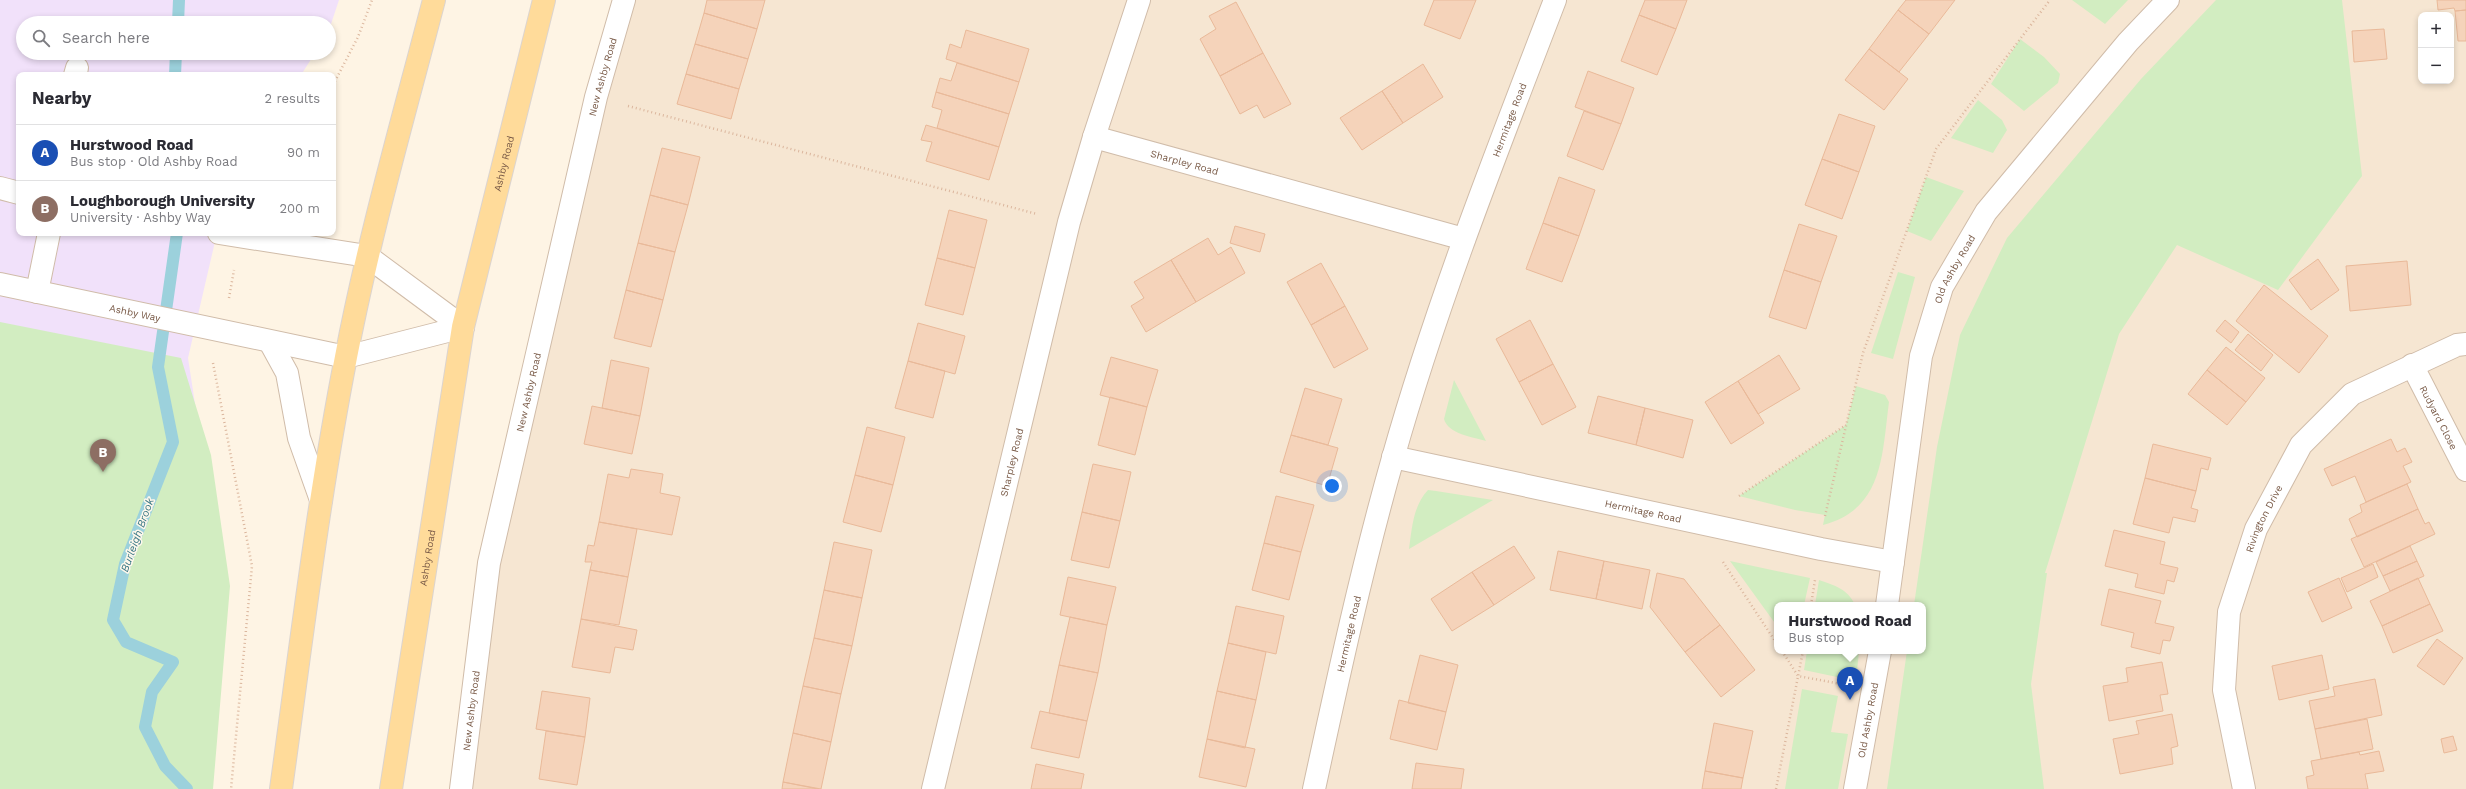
<!DOCTYPE html>
<meta charset="utf-8">
<style>
body{margin:0;font-family:"Work Sans",sans-serif;background:#f7f7f7;color:#2b2b33}
.controls{position:absolute;right:12px;top:12px;display:grid;overflow:hidden;border-radius:8px;box-shadow:0 2px 6px #0003}
.controls button{width:36px;height:36px;display:grid;place-items:center;padding:0;border:0;border-bottom:1px solid #e1e1e2;background:#fff;color:#2b2b33;font:20px sans-serif}
.you{position:absolute;left:1332px;top:486px;width:14px;height:14px;margin:-10px;border:3px solid #fff;border-radius:50%;background:#1a73e8;box-shadow:0 0 0 6px #1a73e833}
.badge{display:grid;place-items:center;width:26px;height:26px;border-radius:50%;background:#ea580c;color:#fff;font-size:13px;font-weight:700}
.pin{position:absolute;translate:-50% -33px;filter:drop-shadow(0 1px 2px #0008)}
.pin::after{content:'';position:absolute;top:21px;width:14px;height:12px;background:inherit;clip-path:polygon(0 0,100% 0,50% 100%)}
.popup{position:absolute;left:1774px;top:602px;width:152px;height:52px;box-sizing:border-box;display:grid;place-content:center;border-radius:8px;background:#fff;filter:drop-shadow(0 1px 3px #0005);font-size:13px;white-space:nowrap;color:#7c7c81}
.popup b{font-size:15px;color:#2b2b33}
.popup::after{content:'';position:absolute;left:50%;top:100%;margin-left:-8px;border:8px solid transparent;border-top-color:#fff}
.list{margin:0;padding:0;list-style:none}
h2{display:flex;justify-content:space-between;align-items:center;height:52px;margin:0;padding:0 16px;font-size:17px}
h2 small{font-size:13px;font-weight:400;color:#7c7c81}
.list li{display:grid;grid-template-columns:26px 1fr auto;gap:12px;align-items:center;box-sizing:border-box;height:56px;padding:0 16px;border-top:1px solid #e1e1e2}
.list b{display:block;font-size:15px;white-space:nowrap}
.list p{margin:0;font-size:13px;white-space:nowrap;color:#7c7c81}
.list em{font-size:13px;font-style:normal;color:#7c7c81}
.icon{flex:none;width:22px;height:22px;fill:none;stroke:currentColor;stroke-width:2;stroke-linecap:round;stroke-linejoin:round}
.map{position:relative;flex:none;width:2466px;height:789px;overflow:hidden}
.search{position:absolute;background:#fff;box-shadow:0 2px 6px #0003;left:16px;top:16px;width:320px;height:44px;display:flex;align-items:center;gap:10px;box-sizing:border-box;padding:0 14px;border-radius:22px;color:#7c7c81;font-size:15px}
.panel{position:absolute;background:#fff;box-shadow:0 2px 6px #0003;left:16px;top:72px;width:320px;height:164px;border-radius:8px}
.map>svg:first-child{display:block}
.residential{fill:#f6e6d2;fill-rule:evenodd}
.education{fill:#f1e1fa}
.green{fill:#d2edc1}
.lines{fill:none;stroke-linecap:round;stroke-linejoin:round}
.stream{stroke:#9cd1dc;stroke-width:12}
.building{fill:#f5d3ba;stroke:#e9b999}
.minor-casing{stroke:#d0bca9;stroke-width:24}
.major-casing{stroke:#dcd4cf;stroke-width:24}
.path{stroke:#dbb69d;stroke-width:2.5;stroke-dasharray:1 3;stroke-linecap:butt}
.minor{stroke:#fff;stroke-width:22}
.major{stroke:#ffdb9a;stroke-width:22}
.labels{text-anchor:middle;stroke-width:3;stroke-linejoin:round;paint-order:stroke}
.street-label{font-size:10px;fill:#795a47;stroke:#fff8ec}
.water-label{font-size:11px;font-style:italic;fill:#3c7987;stroke:#fff8ec}
</style>
<div class="map">
<svg width="2466" height="789" viewBox="0 0 2466 789">
<rect width="100%" height="100%" fill="#fef4e4"/>
<path class="residential" d="M 624,0 L 2466,0 L 2466,789 L 461,789 L 489,563 ZM 2421,15 L 2451,15 L 2451,81 L 2421,81 ZM 1777,605 L 1923,605 L 1923,651 L 1777,651 Z"/>
<path class="education" d="M 0,0 L 339,0 L 329,30 L 329,23 L 23,23 L 23,53 L 315,53 L 301,75 L 19,75 L 19,233 L 217,233 L 188,358 L 223,586 L 0,789 Z"/>
<path class="green" d="M 2072,0 L 2128,0 L 2105,24 Z
M 2216,0 L 2342,0 L 2362,176 L 2278,290 L 2177,245 L 2119,334 L 2045,573 L 2047,573 L 2031,684 L 2044,789 L 1887,789 L 1907,651 L 1923,651 L 1923,605 L 1914,605 L 1937,447 L 1960,335 L 2007,238 L 2141,79 Z
M 2020,39 L 2044,57 L 2060,74 L 2058,83 L 2024,111 L 1991,84 Z
M 1978,100 L 2002,120 L 2007,130 L 1993,153 L 1951,138 Z
M 1926,177 L 1964,191 L 1931,241 L 1907,231 Z
M 1898,272 L 1915,277 L 1893,359 L 1871,353 Z
M 0,322 L 181,358 L 211,455 L 230,586 L 213,789 L 0,789 Z
M 1454,380 L 1486,441 C 1473,437 1448,434 1444,419 Z
M 1856,386 L 1885,395 L 1889,402 C 1882,454 1884,509 1823,525 L 1825,515 L 1795,510 L 1739,496 L 1846,425 Z
M 1428,490 L 1436,491 L 1493,500 L 1409,549 C 1412,528 1413,506 1428,490 Z
M 1730,561 L 1810,578 L 1804,605 L 1777,605 L 1777,626 Z
M 1819,580 C 1835,586 1847,588 1855,605 L 1815,605 Z
M 1807,651 L 1859,651 L 1856,681 L 1804,670 Z
M 1802,689 L 1838,696 L 1831,732 L 1848,734 L 1838,789 L 1785,789 Z"/>
<g class="lines">
<path class="stream" d="M 178,23 L 179,0
M 175,75 L 176,53
M 177,233 L 158,367 L 173,442 L 125,564 L 113,620 L 126,642 L 173,662 L 152,692 L 145,727 L 165,766 L 187,789"/>
</g>
<path class="building" d="M 707,0 L 765,0 L 757,29 L 704,13 Z
M 1434,0 L 1476,0 L 1460,39 L 1424,25 Z
M 1645,0 L 1687,0 L 1676,29 L 1639,15 Z
M 1906,0 L 1955,0 L 1929,34 L 1898,10 Z
M 2437,0 L 2466,0 L 2466,10 L 2455,11 L 2454,8 L 2438,10 Z
M 1236,2 L 1263,53 L 1220,76 L 1200,39 L 1216,29 L 1209,16 Z
M 1898,10 L 1929,34 L 1899,72 L 1869,49 Z
M 2466,10 L 2466,41 L 2458,41 L 2455,11 Z
M 704,13 L 757,29 L 748,59 L 695,44 Z
M 1639,15 L 1676,29 L 1657,75 L 1621,61 Z
M 2384,29 L 2387,59 L 2354,62 L 2352,31 Z
M 966,30 L 1029,49 L 1019,82 L 946,59 L 950,44 L 961,48 Z
M 695,44 L 748,59 L 739,89 L 686,74 Z
M 1869,49 L 1908,79 L 1884,110 L 1845,80 Z
M 1263,53 L 1291,104 L 1264,118 L 1257,105 L 1240,114 L 1220,76 Z
M 957,63 L 1019,82 L 1009,114 L 936,92 L 940,78 L 951,81 Z
M 1423,64 L 1443,97 L 1403,123 L 1382,91 Z
M 1588,71 L 1634,88 L 1621,124 L 1575,107 Z
M 686,74 L 739,89 L 731,119 L 677,104 Z
M 1382,91 L 1403,123 L 1362,150 L 1340,118 Z
M 936,92 L 1009,114 L 999,147 L 937,128 L 942,110 L 932,107 Z
M 1584,111 L 1621,124 L 1603,170 L 1567,156 Z
M 1839,114 L 1875,126 L 1859,172 L 1822,159 Z
M 926,125 L 999,147 L 989,180 L 926,161 L 932,142 L 921,140 Z
M 662,148 L 700,157 L 688,205 L 650,195 Z
M 1822,159 L 1859,172 L 1842,219 L 1805,205 Z
M 1559,177 L 1595,190 L 1579,236 L 1543,223 Z
M 650,195 L 688,205 L 675,252 L 638,243 Z
M 949,210 L 987,220 L 975,268 L 937,258 Z
M 1543,223 L 1579,236 L 1562,282 L 1526,269 Z
M 1799,224 L 1837,236 L 1821,282 L 1784,270 Z
M 1235,226 L 1265,234 L 1260,252 L 1230,243 Z
M 1208,238 L 1218,255 L 1231,247 L 1245,273 L 1196,302 L 1171,260 Z
M 638,243 L 675,252 L 663,300 L 626,290 Z
M 937,258 L 975,268 L 963,315 L 925,305 Z
M 2318,259 L 2339,290 L 2311,310 L 2289,280 Z
M 1171,260 L 1196,302 L 1146,332 L 1131,306 L 1144,298 L 1134,282 Z
M 2407,261 L 2411,305 L 2350,311 L 2346,266 Z
M 1321,263 L 1345,306 L 1311,325 L 1287,282 Z
M 1784,270 L 1821,282 L 1806,329 L 1769,317 Z
M 2264,285 L 2328,336 L 2299,373 L 2236,321 Z
M 626,290 L 663,300 L 651,347 L 614,338 Z
M 1345,306 L 1368,349 L 1334,368 L 1311,325 Z
M 1530,320 L 1553,364 L 1519,382 L 1496,339 Z
M 2225,320 L 2239,332 L 2231,343 L 2216,331 Z
M 918,323 L 965,336 L 955,374 L 908,361 Z
M 2248,334 L 2273,355 L 2261,371 L 2235,350 Z
M 2226,347 L 2265,378 L 2246,402 L 2207,370 Z
M 1779,355 L 1800,389 L 1758,414 L 1738,381 Z
M 1111,357 L 1158,370 L 1147,407 L 1100,395 Z
M 611,360 L 649,368 L 640,416 L 602,408 Z
M 908,361 L 945,371 L 933,418 L 895,408 Z
M 1553,364 L 1576,407 L 1542,425 L 1519,382 Z
M 2207,370 L 2246,402 L 2227,425 L 2188,394 Z
M 1738,381 L 1764,423 L 1731,444 L 1705,402 Z
M 1305,388 L 1342,399 L 1328,445 L 1291,435 Z
M 1598,396 L 1645,408 L 1636,445 L 1588,433 Z
M 1110,397 L 1147,407 L 1135,455 L 1098,445 Z
M 592,406 L 640,416 L 632,454 L 584,444 Z
M 1645,408 L 1693,420 L 1683,458 L 1636,445 Z
M 867,427 L 905,437 L 893,485 L 855,475 Z
M 1291,435 L 1338,448 L 1327,486 L 1280,472 Z
M 2391,439 L 2397,452 L 2405,448 L 2412,462 L 2403,466 L 2411,482 L 2366,502 L 2355,476 L 2332,486 L 2324,469 Z
M 2153,444 L 2211,458 L 2208,470 L 2201,468 L 2196,491 L 2145,478 Z
M 1093,464 L 1131,472 L 1120,521 L 1082,512 Z
M 631,469 L 663,474 L 660,493 L 680,497 L 672,535 L 599,522 L 608,474 L 629,478 Z
M 855,475 L 893,485 L 881,532 L 843,522 Z
M 2145,478 L 2196,491 L 2191,508 L 2198,510 L 2195,522 L 2173,517 L 2169,533 L 2133,524 Z
M 2407,484 L 2418,509 L 2357,537 L 2349,519 L 2362,512 L 2360,505 Z
M 1276,496 L 1314,505 L 1301,552 L 1264,543 Z
M 2418,509 L 2425,524 L 2429,522 L 2435,534 L 2364,567 L 2351,539 Z
M 1082,512 L 1120,521 L 1109,568 L 1071,560 Z
M 599,522 L 637,529 L 628,577 L 590,570 L 592,562 L 585,562 L 588,545 L 594,546 Z
M 2114,530 L 2165,542 L 2160,564 L 2178,568 L 2174,582 L 2167,580 L 2164,594 L 2135,587 L 2138,574 L 2105,566 Z
M 834,542 L 872,550 L 862,598 L 824,590 Z
M 1264,543 L 1301,552 L 1289,600 L 1252,590 Z
M 1514,546 L 1535,578 L 1494,605 L 1472,572 Z
M 2410,546 L 2417,561 L 2383,576 L 2376,562 Z
M 1558,551 L 1604,561 L 1596,599 L 1550,590 Z
M 1604,561 L 1650,570 L 1642,609 L 1596,599 Z
M 2417,561 L 2424,576 L 2390,591 L 2383,576 Z
M 2373,564 L 2378,577 L 2347,592 L 2341,578 Z
M 590,570 L 628,577 L 619,625 L 581,619 Z
M 1472,572 L 1494,605 L 1452,631 L 1431,599 Z
M 1657,573 L 1684,579 L 1720,625 L 1685,652 L 1650,607 Z
M 1068,577 L 1116,587 L 1107,625 L 1060,615 Z
M 2339,578 L 2352,608 L 2322,622 L 2308,592 Z
M 2418,578 L 2430,604 L 2382,626 L 2370,601 Z
M 2109,589 L 2161,601 L 2155,623 L 2174,627 L 2170,641 L 2163,640 L 2160,654 L 2131,647 L 2134,633 L 2101,625 Z
M 824,590 L 862,598 L 852,646 L 814,638 Z
M 2430,604 L 2443,631 L 2393,653 L 2382,626 Z
M 1236,606 L 1284,616 L 1276,654 L 1228,643 Z
M 1070,617 L 1107,625 L 1098,673 L 1059,665 Z
M 581,619 L 637,630 L 633,650 L 615,647 L 610,673 L 572,667 Z
M 1720,625 L 1755,670 L 1721,697 L 1685,652 Z
M 814,638 L 852,646 L 841,694 L 803,686 Z
M 2437,639 L 2463,658 L 2444,685 L 2417,666 Z
M 1228,643 L 1266,652 L 1256,700 L 1217,691 Z
M 1420,655 L 1458,665 L 1446,712 L 1408,703 Z
M 2322,655 L 2329,689 L 2279,700 L 2272,666 Z
M 2162,662 L 2168,694 L 2160,695 L 2163,711 L 2109,721 L 2103,686 L 2128,682 L 2126,668 Z
M 1059,665 L 1098,673 L 1087,721 L 1049,713 Z
M 2375,679 L 2382,715 L 2315,729 L 2309,701 L 2335,696 L 2333,687 Z
M 803,686 L 841,694 L 831,742 L 793,733 Z
M 542,691 L 590,698 L 585,737 L 536,729 Z
M 1217,691 L 1256,700 L 1245,748 L 1207,739 Z
M 1399,700 L 1446,712 L 1437,750 L 1390,739 Z
M 1040,711 L 1087,721 L 1079,758 L 1031,748 Z
M 2172,714 L 2178,746 L 2171,748 L 2173,764 L 2120,774 L 2113,739 L 2139,734 L 2136,721 Z
M 2367,719 L 2373,749 L 2321,759 L 2315,729 Z
M 1714,723 L 1753,731 L 1743,778 L 1705,771 Z
M 546,731 L 585,737 L 577,785 L 539,779 Z
M 793,733 L 831,742 L 821,789 L 783,782 Z
M 2453,736 L 2457,750 L 2444,753 L 2441,739 Z
M 1207,739 L 1255,749 L 1246,787 L 1199,777 Z
M 2379,751 L 2384,771 L 2365,774 L 2368,789 L 2308,789 L 2306,777 L 2314,775 L 2311,761 L 2359,752 L 2360,755 Z
M 1416,763 L 1464,769 L 1461,789 L 1412,789 Z
M 1036,764 L 1084,774 L 1081,789 L 1031,789 Z
M 1705,771 L 1743,778 L 1741,789 L 1702,789 Z
M 783,782 L 818,789 L 782,789 Z"/>
<g class="lines">
<defs>
<g id="minor">
<path d="M 75,75 L 77,68"/>
<path id="s1" d="M 1094,137 L 1464,239"/>
<path d="M 0,188 L 19,193"/>
<path d="M 219,233 L 367,256 L 463,327"/>
<path id="s2" d="M 0,284 L 346,357 L 463,327"/>
<path d="M 37,292 L 49,233"/>
<path d="M 270,342 L 287,373 L 299,438 L 321,500"/>
<path id="s3" d="M 2412,365 L 2466,470"/>
<path id="s4" d="M 1393,457 L 1821,549 L 1893,562"/>
<path id="s5" d="M 1887,605 L 1921,356 L 1942,287 L 1986,212 L 2128,42 L 2168,0"/>
<path id="s6" d="M 461,789 L 489,563 L 596,97 L 624,0"/>
<path id="s7" d="M 933,789 L 1069,222 L 1094,137 L 1139,0"/>
<path id="s8" d="M 1314,789 C 1338,678 1362,567 1393,458 C 1437,302 1497,151 1555,0"/>
<path id="s9" d="M 1855,789 L 1880,651"/>
<path id="s10" d="M 2244,789 L 2224,690 L 2229,612 L 2256,529 L 2301,445 L 2352,394 L 2457,345 L 2466,344"/>
</g>
<g id="major">
<path d="M 281,789 C 301,645 318,500 346,357 C 369,237 403,119 434,0"/>
<path id="s11" d="M 391,789 L 463,327 L 544,0"/>
</g>
</defs>
<use href="#minor" class="minor-casing"/>
<use href="#major" class="major-casing"/>
<path class="path" d="M 333,85 L 358,37 L 372,0
M 628,106 L 1037,214
M 229,298 L 234,270
M 213,363 L 252,566 L 231,789
M 1739,496 L 1846,425
M 1825,516 L 1863,353 L 1936,149 L 2050,0
M 1723,562 L 1777,644
M 1811,605 L 1815,580
M 1782,651 L 1798,676 L 1841,684
M 1776,789 L 1803,651"/>
<use href="#minor" class="minor"/>
<use href="#major" class="major"/>
</g>
<g class="labels">
<g class="street-label">
<text dy="4" stroke="none"><textPath href="#s6" startOffset="727">New Ashby Road</textPath></text>
<text dy="4" stroke="none"><textPath href="#s8" startOffset="698">Hermitage Road</textPath></text>
<text dy="4" stroke="none"><textPath href="#s1" startOffset="94">Sharpley Road</textPath></text>
<text dy="4" stroke="none"><textPath href="#s11" startOffset="636">Ashby Road</textPath></text>
<text dy="4" stroke="none"><textPath href="#s5" startOffset="345">Old Ashby Road</textPath></text>
<text dy="4" stroke="none"><textPath href="#s2" startOffset="138">Ashby Way</textPath></text>
<text dy="4" stroke="none"><textPath href="#s6" startOffset="403">New Ashby Road</textPath></text>
<text dy="4" stroke="none"><textPath href="#s3" startOffset="59">Rudyard Close</textPath></text>
<text dy="4" stroke="none"><textPath href="#s7" startOffset="336">Sharpley Road</textPath></text>
<text dy="4" stroke="none"><textPath href="#s4" startOffset="256">Hermitage Road</textPath></text>
<text dy="4" stroke="none"><textPath href="#s10" startOffset="279">Rivington Drive</textPath></text>
<text dy="4" stroke="none"><textPath href="#s11" startOffset="234">Ashby Road</textPath></text>
<text dy="4" stroke="none"><textPath href="#s8" startOffset="159">Hermitage Road</textPath></text>
<text dy="4" stroke="none"><textPath href="#s6" startOffset="79">New Ashby Road</textPath></text>
<text dy="4" stroke="none"><textPath href="#s9" startOffset="70">Old Ashby Road</textPath></text>
</g>
<g class="water-label">
<text transform="translate(137 535) rotate(-70)" y="4">Burleigh Brook</text>
</g>
</g>
</svg>
<div class="controls">
<button>+</button>
<button>−</button>
</div>
<div class="you"></div>
<div class="pin badge" style="left:1850px;top:700px;background:#1a4fb4">A</div>
<div class="popup"><b>Hurstwood Road</b>Bus stop</div>
<div class="pin badge" style="left:103px;top:472px;background:#8d6e63">B</div>
<div class="search"><svg class="icon" aria-label="search" viewBox="0 0 24 24"><circle cx="10" cy="10" r="6"/><path d="M15 15l6 6"/></svg>Search here</div>
<section class="panel">
<h2>Nearby<small>2 results</small></h2>
<ul class="list">
<li><span class="badge" style="background:#1a4fb4">A</span><div><b>Hurstwood Road</b><p>Bus stop · Old Ashby Road</p></div><em>90 m</em></li>
<li><span class="badge" style="background:#8d6e63">B</span><div><b>Loughborough University</b><p>University · Ashby Way</p></div><em>200 m</em></li>
</ul>
</section>
</div>
